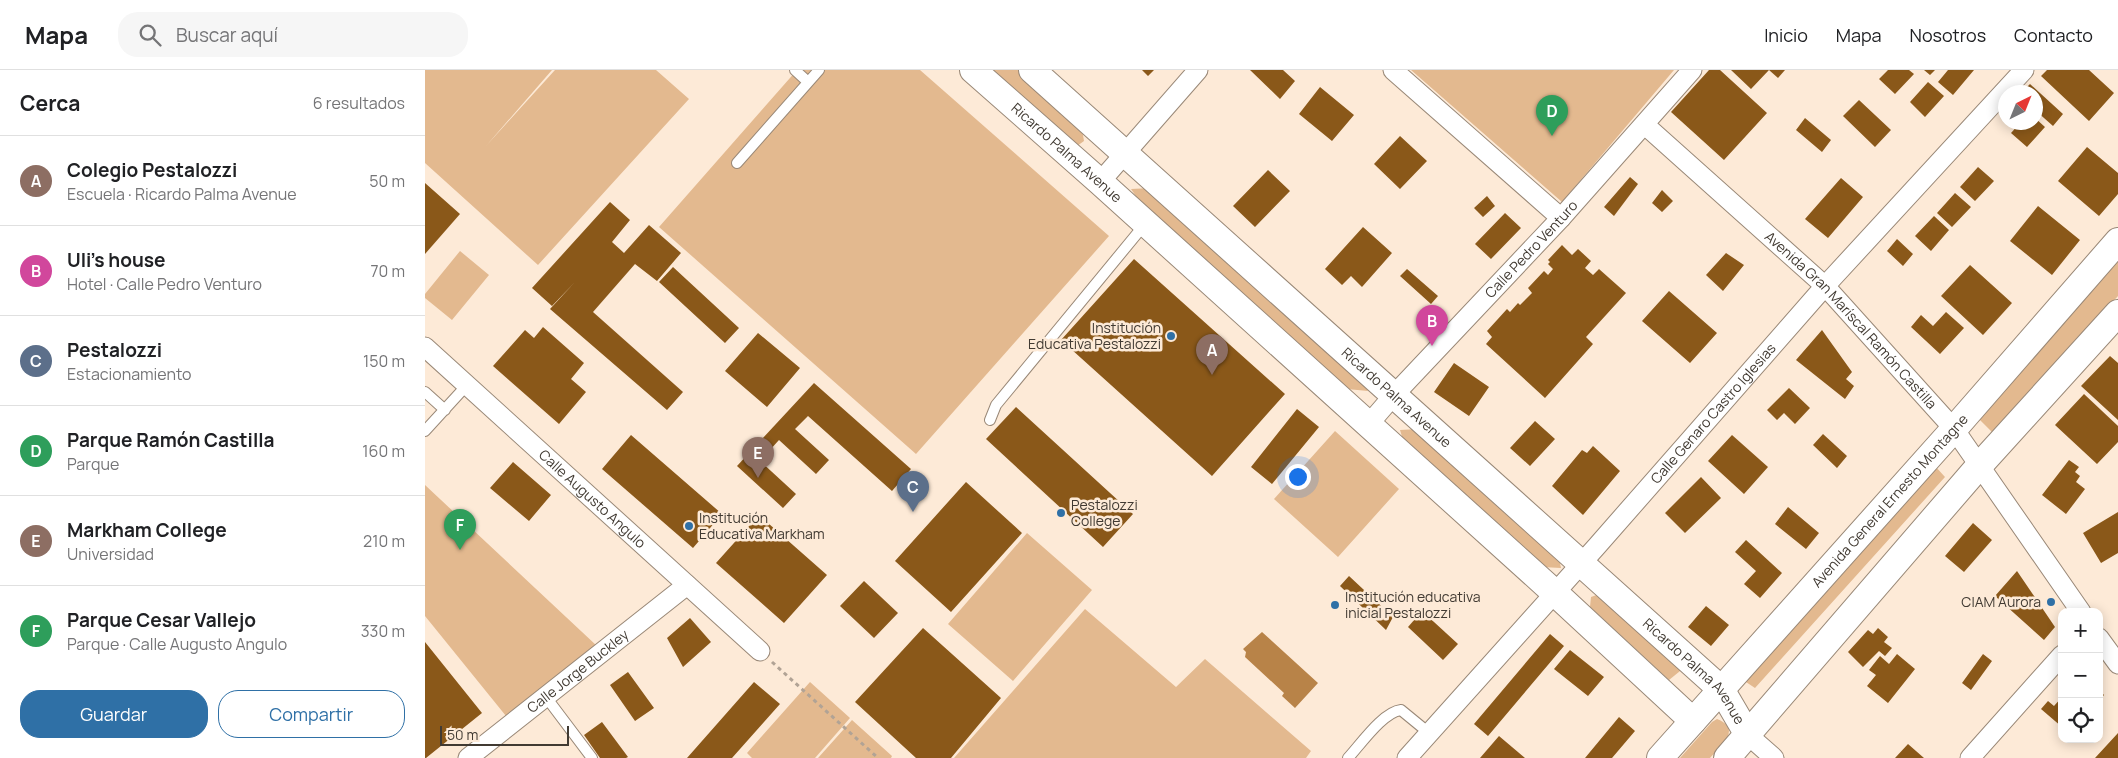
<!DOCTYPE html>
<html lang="es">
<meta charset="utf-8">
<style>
body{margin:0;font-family:Manrope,sans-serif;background:#f6f6f6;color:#202124}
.controls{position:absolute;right:15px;bottom:15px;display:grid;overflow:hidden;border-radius:10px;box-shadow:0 2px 12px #0003}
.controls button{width:45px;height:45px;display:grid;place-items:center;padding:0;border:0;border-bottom:1px solid #e0e0e0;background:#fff;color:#202124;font:25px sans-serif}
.compass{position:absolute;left:1573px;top:15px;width:45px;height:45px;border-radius:50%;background:#fff;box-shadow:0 2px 12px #0003;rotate:43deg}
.scale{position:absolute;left:15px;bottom:12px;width:129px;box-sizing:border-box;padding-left:5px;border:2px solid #413a32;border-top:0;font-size:14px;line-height:18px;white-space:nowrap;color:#413a32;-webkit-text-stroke:4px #fdead7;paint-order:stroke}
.you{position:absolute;left:872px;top:406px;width:18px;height:18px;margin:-12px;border:4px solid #fff;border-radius:50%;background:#1a73e8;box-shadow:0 0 0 8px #1a73e833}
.badge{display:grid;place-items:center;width:32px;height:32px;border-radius:50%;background:#2f70a6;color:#fff;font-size:16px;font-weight:700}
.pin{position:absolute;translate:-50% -41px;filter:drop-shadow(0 1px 2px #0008)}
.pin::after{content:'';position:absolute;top:26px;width:18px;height:15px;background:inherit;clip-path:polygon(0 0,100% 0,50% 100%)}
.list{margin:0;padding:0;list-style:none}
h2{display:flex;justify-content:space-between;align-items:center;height:65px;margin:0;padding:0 20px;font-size:21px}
h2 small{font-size:16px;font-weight:400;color:#757577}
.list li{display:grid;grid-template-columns:32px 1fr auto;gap:15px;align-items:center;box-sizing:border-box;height:90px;padding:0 20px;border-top:1px solid #e0e0e0}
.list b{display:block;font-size:19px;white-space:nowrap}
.list p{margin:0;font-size:16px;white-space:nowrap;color:#757577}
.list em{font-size:16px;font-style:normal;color:#757577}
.actions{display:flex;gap:10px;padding:15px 20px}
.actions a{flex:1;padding:11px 0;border:1px solid #2f70a6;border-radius:20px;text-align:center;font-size:18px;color:#2f70a6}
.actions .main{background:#2f70a6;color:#fff}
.icon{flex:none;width:28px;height:28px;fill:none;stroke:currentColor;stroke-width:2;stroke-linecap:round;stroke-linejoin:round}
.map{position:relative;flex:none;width:1693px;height:688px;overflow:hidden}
header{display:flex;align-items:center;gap:30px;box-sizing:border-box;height:70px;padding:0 25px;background:#fff;border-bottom:1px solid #e0e0e0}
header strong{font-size:24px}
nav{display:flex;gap:28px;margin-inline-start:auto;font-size:18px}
.search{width:350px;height:45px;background:#f6f6f6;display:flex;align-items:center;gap:12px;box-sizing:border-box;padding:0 18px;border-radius:20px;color:#757577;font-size:19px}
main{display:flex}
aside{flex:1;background:#fff}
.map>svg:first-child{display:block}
.green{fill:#e3b98f}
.water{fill:#b88348}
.building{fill:#8a5819}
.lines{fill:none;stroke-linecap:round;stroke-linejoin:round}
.service-casing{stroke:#987;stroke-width:12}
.minor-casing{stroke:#987;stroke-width:21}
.secondary-casing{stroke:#987;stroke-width:28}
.path{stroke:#b1a395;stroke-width:3;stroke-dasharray:4 4;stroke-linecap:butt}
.service{stroke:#fff;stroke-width:10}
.minor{stroke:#fff;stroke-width:19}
.secondary{stroke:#fff;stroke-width:26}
.poi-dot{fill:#2f70a6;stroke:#fdead7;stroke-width:2}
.labels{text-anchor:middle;stroke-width:5;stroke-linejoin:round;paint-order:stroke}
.street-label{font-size:14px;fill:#413a32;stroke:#fdead7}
.poi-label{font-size:14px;fill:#413a32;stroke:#fdead7;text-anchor:start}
</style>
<header>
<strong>Mapa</strong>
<div class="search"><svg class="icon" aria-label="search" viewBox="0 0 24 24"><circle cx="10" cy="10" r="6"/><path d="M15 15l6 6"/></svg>Buscar aquí</div>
<nav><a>Inicio</a><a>Mapa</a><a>Nosotros</a><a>Contacto</a></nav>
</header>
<main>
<aside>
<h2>Cerca<small>6 resultados</small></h2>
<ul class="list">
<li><span class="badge" style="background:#8d6e63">A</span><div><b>Colegio Pestalozzi</b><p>Escuela · Ricardo Palma Avenue</p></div><em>50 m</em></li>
<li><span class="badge" style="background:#d1479c">B</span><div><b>Uli's house</b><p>Hotel · Calle Pedro Venturo</p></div><em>70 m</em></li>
<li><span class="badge" style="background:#5c6f8a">C</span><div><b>Pestalozzi</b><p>Estacionamiento</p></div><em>150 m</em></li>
<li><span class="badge" style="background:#2e9e5b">D</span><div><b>Parque Ramón Castilla</b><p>Parque</p></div><em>160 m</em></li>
<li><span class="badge" style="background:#8d6e63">E</span><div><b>Markham College</b><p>Universidad</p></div><em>210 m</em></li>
<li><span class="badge" style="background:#2e9e5b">F</span><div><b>Parque Cesar Vallejo</b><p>Parque · Calle Augusto Angulo</p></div><em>330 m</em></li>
</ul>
<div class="actions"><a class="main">Guardar</a><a>Compartir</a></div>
</aside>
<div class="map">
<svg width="1693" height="688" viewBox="0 0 1693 688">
<rect width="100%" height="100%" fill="#fdead7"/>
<path class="green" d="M 0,0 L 127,0 L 61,76 L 130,0 L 231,0 L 264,29 L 113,195 L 0,93 Z
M 372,0 L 495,0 L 684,166 L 491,384 L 234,157 Z
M 560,0 L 593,0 L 657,59 L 659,71 L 652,76 Z
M 986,0 L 1249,0 L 1137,132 Z
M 726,118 L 933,304 L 943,321 L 922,319 L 713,129 L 706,119 Z
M 35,181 L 64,205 L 27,250 L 0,228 L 0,224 Z
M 1693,184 L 1693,226 L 1569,364 L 1554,349 Z
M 993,359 L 1133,484 L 1136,498 L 1117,497 L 980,376 L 975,360 Z
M 910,361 L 974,419 L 913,487 L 849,429 Z
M 1510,396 L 1520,407 L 1330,618 L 1315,608 Z
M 0,415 L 172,576 L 81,646 L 0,546 Z
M 602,463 L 667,520 L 588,611 L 523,554 Z
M 1177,523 L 1260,597 L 1244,610 L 1165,537 L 1166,527 Z
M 660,539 L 751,617 L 780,589 L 886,681 L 881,688 L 529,688 Z
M 385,612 L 425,648 L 390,688 L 327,688 L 322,683 Z
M 1292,649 C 1318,659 1295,677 1285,688 L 1255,688 L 1287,652 Z
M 427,650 L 467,686 L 466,688 L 393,688 Z"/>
<path class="water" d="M 837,562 L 893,613 L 870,638 L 857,626 L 859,623 L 820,587 L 821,582 L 818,579 Z"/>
<path class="building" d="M 717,0 L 729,0 L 723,6 Z
M 825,0 L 858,0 L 870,11 L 855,29 Z
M 1284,0 L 1295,0 L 1342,43 L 1299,90 L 1246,42 Z
M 1306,0 L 1360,0 L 1353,8 L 1344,0 L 1326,19 Z
M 1463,0 L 1484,0 L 1489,4 L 1470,24 L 1454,9 Z
M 1499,0 L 1510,0 L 1505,5 Z
M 1523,0 L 1549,0 L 1528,25 L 1513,12 Z
M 1622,0 L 1664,0 L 1689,23 L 1664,51 L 1616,6 Z
M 1503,12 L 1519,26 L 1500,47 L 1485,32 Z
M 1605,14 L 1638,44 L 1628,56 L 1610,40 L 1610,22 L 1597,22 Z
M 895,17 L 929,45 L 907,71 L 874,44 Z
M 1434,30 L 1466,60 L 1450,77 L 1418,46 Z
M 1380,48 L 1406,70 L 1397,82 L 1371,60 Z
M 1610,48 L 1620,57 L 1602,77 L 1586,63 L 1596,52 L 1610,52 Z
M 975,66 L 1002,91 L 975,119 L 949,94 Z
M 1662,77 L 1693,103 L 1693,124 L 1674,146 L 1633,111 Z
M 1553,97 L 1569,111 L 1550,131 L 1535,117 Z
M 843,100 L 865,121 L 830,157 L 808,136 Z
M 1205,107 L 1213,114 L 1189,146 L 1179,137 Z
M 1416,108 L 1438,127 L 1403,168 L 1380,149 Z
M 0,113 L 35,144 L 0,184 Z
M 1237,120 L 1248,131 L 1237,142 L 1227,133 Z
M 1530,123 L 1546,137 L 1527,157 L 1512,143 Z
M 1062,126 L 1070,136 L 1058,147 L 1049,138 Z
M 185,132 L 205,150 L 187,172 L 199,183 L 224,155 L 256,183 L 232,211 L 210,194 L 168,242 L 258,322 L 242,340 L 125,239 L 150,212 L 127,236 L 107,218 Z
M 1613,136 L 1655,170 L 1627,205 L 1585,171 Z
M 1080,143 L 1096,158 L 1066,189 L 1050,174 Z
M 1509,146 L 1524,160 L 1506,181 L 1490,166 Z
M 938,157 L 967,183 L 937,217 L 926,206 L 917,215 L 900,199 Z
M 1472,169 L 1488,184 L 1478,196 L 1462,181 Z
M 1137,175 L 1147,185 L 1153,179 L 1166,191 L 1160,198 L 1168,205 L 1174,199 L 1201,223 L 1161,267 L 1168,274 L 1120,328 L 1061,274 L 1067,267 L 1062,261 L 1082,239 L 1085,242 L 1093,233 L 1095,235 L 1107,223 L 1103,218 L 1119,201 L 1123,205 L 1128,199 L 1123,194 L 1125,192 L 1123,190 Z
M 1301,183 L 1319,195 L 1298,221 L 1281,205 Z
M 709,189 L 860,324 L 787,406 L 636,270 Z
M 1545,195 L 1587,233 L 1558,265 L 1516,226 Z
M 248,197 L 314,258 L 300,273 L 234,212 Z
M 982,199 L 1013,226 L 1006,234 L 975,206 Z
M 1244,221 L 1292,263 L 1265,293 L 1217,251 Z
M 1521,242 L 1539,258 L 1515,284 L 1486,257 L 1496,245 L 1508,256 Z
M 118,257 L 159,293 L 146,309 L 161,322 L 134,354 L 68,296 L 100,260 L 109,268 Z
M 1397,260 L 1427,302 L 1421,309 L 1429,316 L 1420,329 L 1371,290 Z
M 333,263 L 375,298 L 342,337 L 300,301 Z
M 1685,286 L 1693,293 L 1693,350 L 1656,316 Z
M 1029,293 L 1064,317 L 1044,346 L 1009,322 Z
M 389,313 L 486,399 L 467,421 L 383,346 L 370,359 L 404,390 L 391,404 L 354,370 L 335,391 L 371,424 L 358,438 L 312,396 Z
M 1364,318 L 1385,338 L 1370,354 L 1359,343 L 1352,350 L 1342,340 Z
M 1659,324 L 1693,356 L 1693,372 L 1672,394 L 1630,355 Z
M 591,337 L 708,444 L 678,477 L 561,369 Z
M 872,339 L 894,357 L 847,414 L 826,397 Z
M 1110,351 L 1130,369 L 1105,396 L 1085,378 Z
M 1398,364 L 1422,386 L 1412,398 L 1388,375 Z
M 206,365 L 297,444 L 268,478 L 177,399 Z
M 1307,365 L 1343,397 L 1319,424 L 1283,391 Z
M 1168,376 L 1195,401 L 1158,445 L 1127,416 L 1157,380 L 1162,383 Z
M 1644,390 L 1654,397 L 1650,402 L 1655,406 L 1651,412 L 1660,419 L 1641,444 L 1617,425 Z
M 88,392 L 126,425 L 104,451 L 65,418 Z
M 1276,407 L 1296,428 L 1260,463 L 1240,443 Z
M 541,412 L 597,463 L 526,542 L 470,491 Z
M 1363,437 L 1394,463 L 1381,479 L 1350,454 Z
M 1693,442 L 1693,483 L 1676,493 L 1658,463 Z
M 334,445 L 402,505 L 359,553 L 291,493 Z
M 1548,453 L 1567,470 L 1539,502 L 1520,486 Z
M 1321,470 L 1357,503 L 1335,528 L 1319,514 L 1331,501 L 1310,482 Z
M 1592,501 L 1630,557 L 1619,570 L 1570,526 Z
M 924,506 L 968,547 L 961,560 L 915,516 Z
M 439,511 L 473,543 L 449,568 L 415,536 Z
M 1281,536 L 1304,555 L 1286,576 L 1263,557 Z
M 997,541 L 1033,574 L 1018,590 L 983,557 Z
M 265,548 L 286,572 L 258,597 L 242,568 Z
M 498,558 L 576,628 L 526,688 L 491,688 L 430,632 Z
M 1453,558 L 1463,567 L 1459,572 L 1467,578 L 1460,586 L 1454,581 L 1438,597 L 1423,582 L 1443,560 L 1448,564 Z
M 1125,564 L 1139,576 L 1063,666 L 1049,654 Z
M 0,572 L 57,643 L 1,688 L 0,688 Z
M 1145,580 L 1179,607 L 1163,626 L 1129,599 Z
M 1472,584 L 1490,599 L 1463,633 L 1442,616 L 1451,605 L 1444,600 L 1455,586 L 1464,594 Z
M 1558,584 L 1567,591 L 1546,620 L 1537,613 Z
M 203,602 L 229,638 L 210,651 L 185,615 Z
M 329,612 L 355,634 L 307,688 L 262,688 Z
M 1674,620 L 1679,625 L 1674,630 Z
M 1637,627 L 1637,657 L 1616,639 L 1623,631 L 1629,636 Z
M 1194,647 L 1210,661 L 1187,688 L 1160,688 Z
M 177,652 L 203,687 L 201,688 L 175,688 L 159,665 Z
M 1693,663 L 1693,688 L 1670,688 Z
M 1074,666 L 1100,688 L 1055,688 Z
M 1483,674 L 1499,688 L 1470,688 Z"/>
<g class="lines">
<defs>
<path id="service" d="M 370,0 L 383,12
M 312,93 L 394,0
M 0,322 L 20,340
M 565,350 L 571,335 L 720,154
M 0,361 L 42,315
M 121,627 L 167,688
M 923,688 C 936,674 958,642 976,640 L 1004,663"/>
<g id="minor">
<path d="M 968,0 L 1136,148"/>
<path id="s1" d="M 1220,55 L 1400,216 L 1529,359 L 1656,542"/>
<path d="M 675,112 L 773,0"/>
<path id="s2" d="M 0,277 L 335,581"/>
<path id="s3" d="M 943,355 L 968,326 L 1136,148 L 1267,0"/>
<path d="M 1674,568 L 1693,594"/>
<path d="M 1323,665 L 1349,688"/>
<path id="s4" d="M 43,688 L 262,515"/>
<path id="s5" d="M 982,688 L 1172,476 L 1400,216 L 1599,0"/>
<path d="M 1545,688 L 1637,585"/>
</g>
<g id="secondary">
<path id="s6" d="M 548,0 L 675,112 L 1130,523 L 1268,651"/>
<path id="s7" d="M 607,0 L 1288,612 L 1296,619 L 1323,665"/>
<path id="s8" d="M 1235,688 L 1529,359 L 1693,171"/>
<path d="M 1302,688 L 1554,396 L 1693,243"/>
</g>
</defs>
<use href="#service" class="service-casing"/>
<use href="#minor" class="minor-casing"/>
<use href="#secondary" class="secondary-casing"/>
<path class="path" d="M 347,592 L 453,688"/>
<use href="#service" class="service"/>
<use href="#minor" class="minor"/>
<use href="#secondary" class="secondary"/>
</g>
<g class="poi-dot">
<circle cx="746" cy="266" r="5"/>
<circle cx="636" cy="443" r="5"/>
<circle cx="264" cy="456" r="5"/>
<circle cx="1626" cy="532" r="5"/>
<circle cx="910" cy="535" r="5"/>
</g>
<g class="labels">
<g class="street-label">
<text dy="5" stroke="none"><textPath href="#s6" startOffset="125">Ricardo Palma Avenue</textPath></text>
<text dy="5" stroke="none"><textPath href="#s3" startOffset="240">Calle Pedro Venturo</textPath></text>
<text dy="5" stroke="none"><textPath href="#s1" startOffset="284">Avenida Gran Maríscal Ramón Castilla</textPath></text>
<text dy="5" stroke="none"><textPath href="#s7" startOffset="490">Ricardo Palma Avenue</textPath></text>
<text dy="5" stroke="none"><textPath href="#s5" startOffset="461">Calle Genaro Castro Iglesias</textPath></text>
<text dy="5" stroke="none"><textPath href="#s2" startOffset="226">Calle Augusto Angulo</textPath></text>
<text dy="5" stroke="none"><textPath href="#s8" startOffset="345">Avenida General Ernesto Montagne</textPath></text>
<text dy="5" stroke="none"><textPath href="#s4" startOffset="140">Calle Jorge Buckley</textPath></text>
<text dy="5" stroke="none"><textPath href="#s7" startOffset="895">Ricardo Palma Avenue</textPath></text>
</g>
<g class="poi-label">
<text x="736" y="263" text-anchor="end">Institución<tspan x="736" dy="16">Educativa Pestalozzi</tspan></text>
<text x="646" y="440">Pestalozzi<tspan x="646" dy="16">College</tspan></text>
<text x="274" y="453">Institución<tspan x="274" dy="16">Educativa Markham</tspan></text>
<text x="920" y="532">Institución educativa<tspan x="920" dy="16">inicial Pestalozzi</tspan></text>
<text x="1616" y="537" text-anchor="end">CIAM Aurora</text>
</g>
</g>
</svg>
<div class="controls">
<button>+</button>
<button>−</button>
<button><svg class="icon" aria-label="locate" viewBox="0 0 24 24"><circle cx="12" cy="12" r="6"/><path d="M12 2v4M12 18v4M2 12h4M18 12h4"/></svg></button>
</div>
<svg class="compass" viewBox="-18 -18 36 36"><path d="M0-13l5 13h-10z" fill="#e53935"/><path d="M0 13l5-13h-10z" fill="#757577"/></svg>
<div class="scale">50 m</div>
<div class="you"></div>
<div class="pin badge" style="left:787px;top:305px;background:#8d6e63">A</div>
<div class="pin badge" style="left:1007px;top:276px;background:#d1479c">B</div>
<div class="pin badge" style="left:488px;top:442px;background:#5c6f8a">C</div>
<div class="pin badge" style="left:1127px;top:66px;background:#2e9e5b">D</div>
<div class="pin badge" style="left:333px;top:408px;background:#8d6e63">E</div>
<div class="pin badge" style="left:35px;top:480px;background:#2e9e5b">F</div>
</div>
</main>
